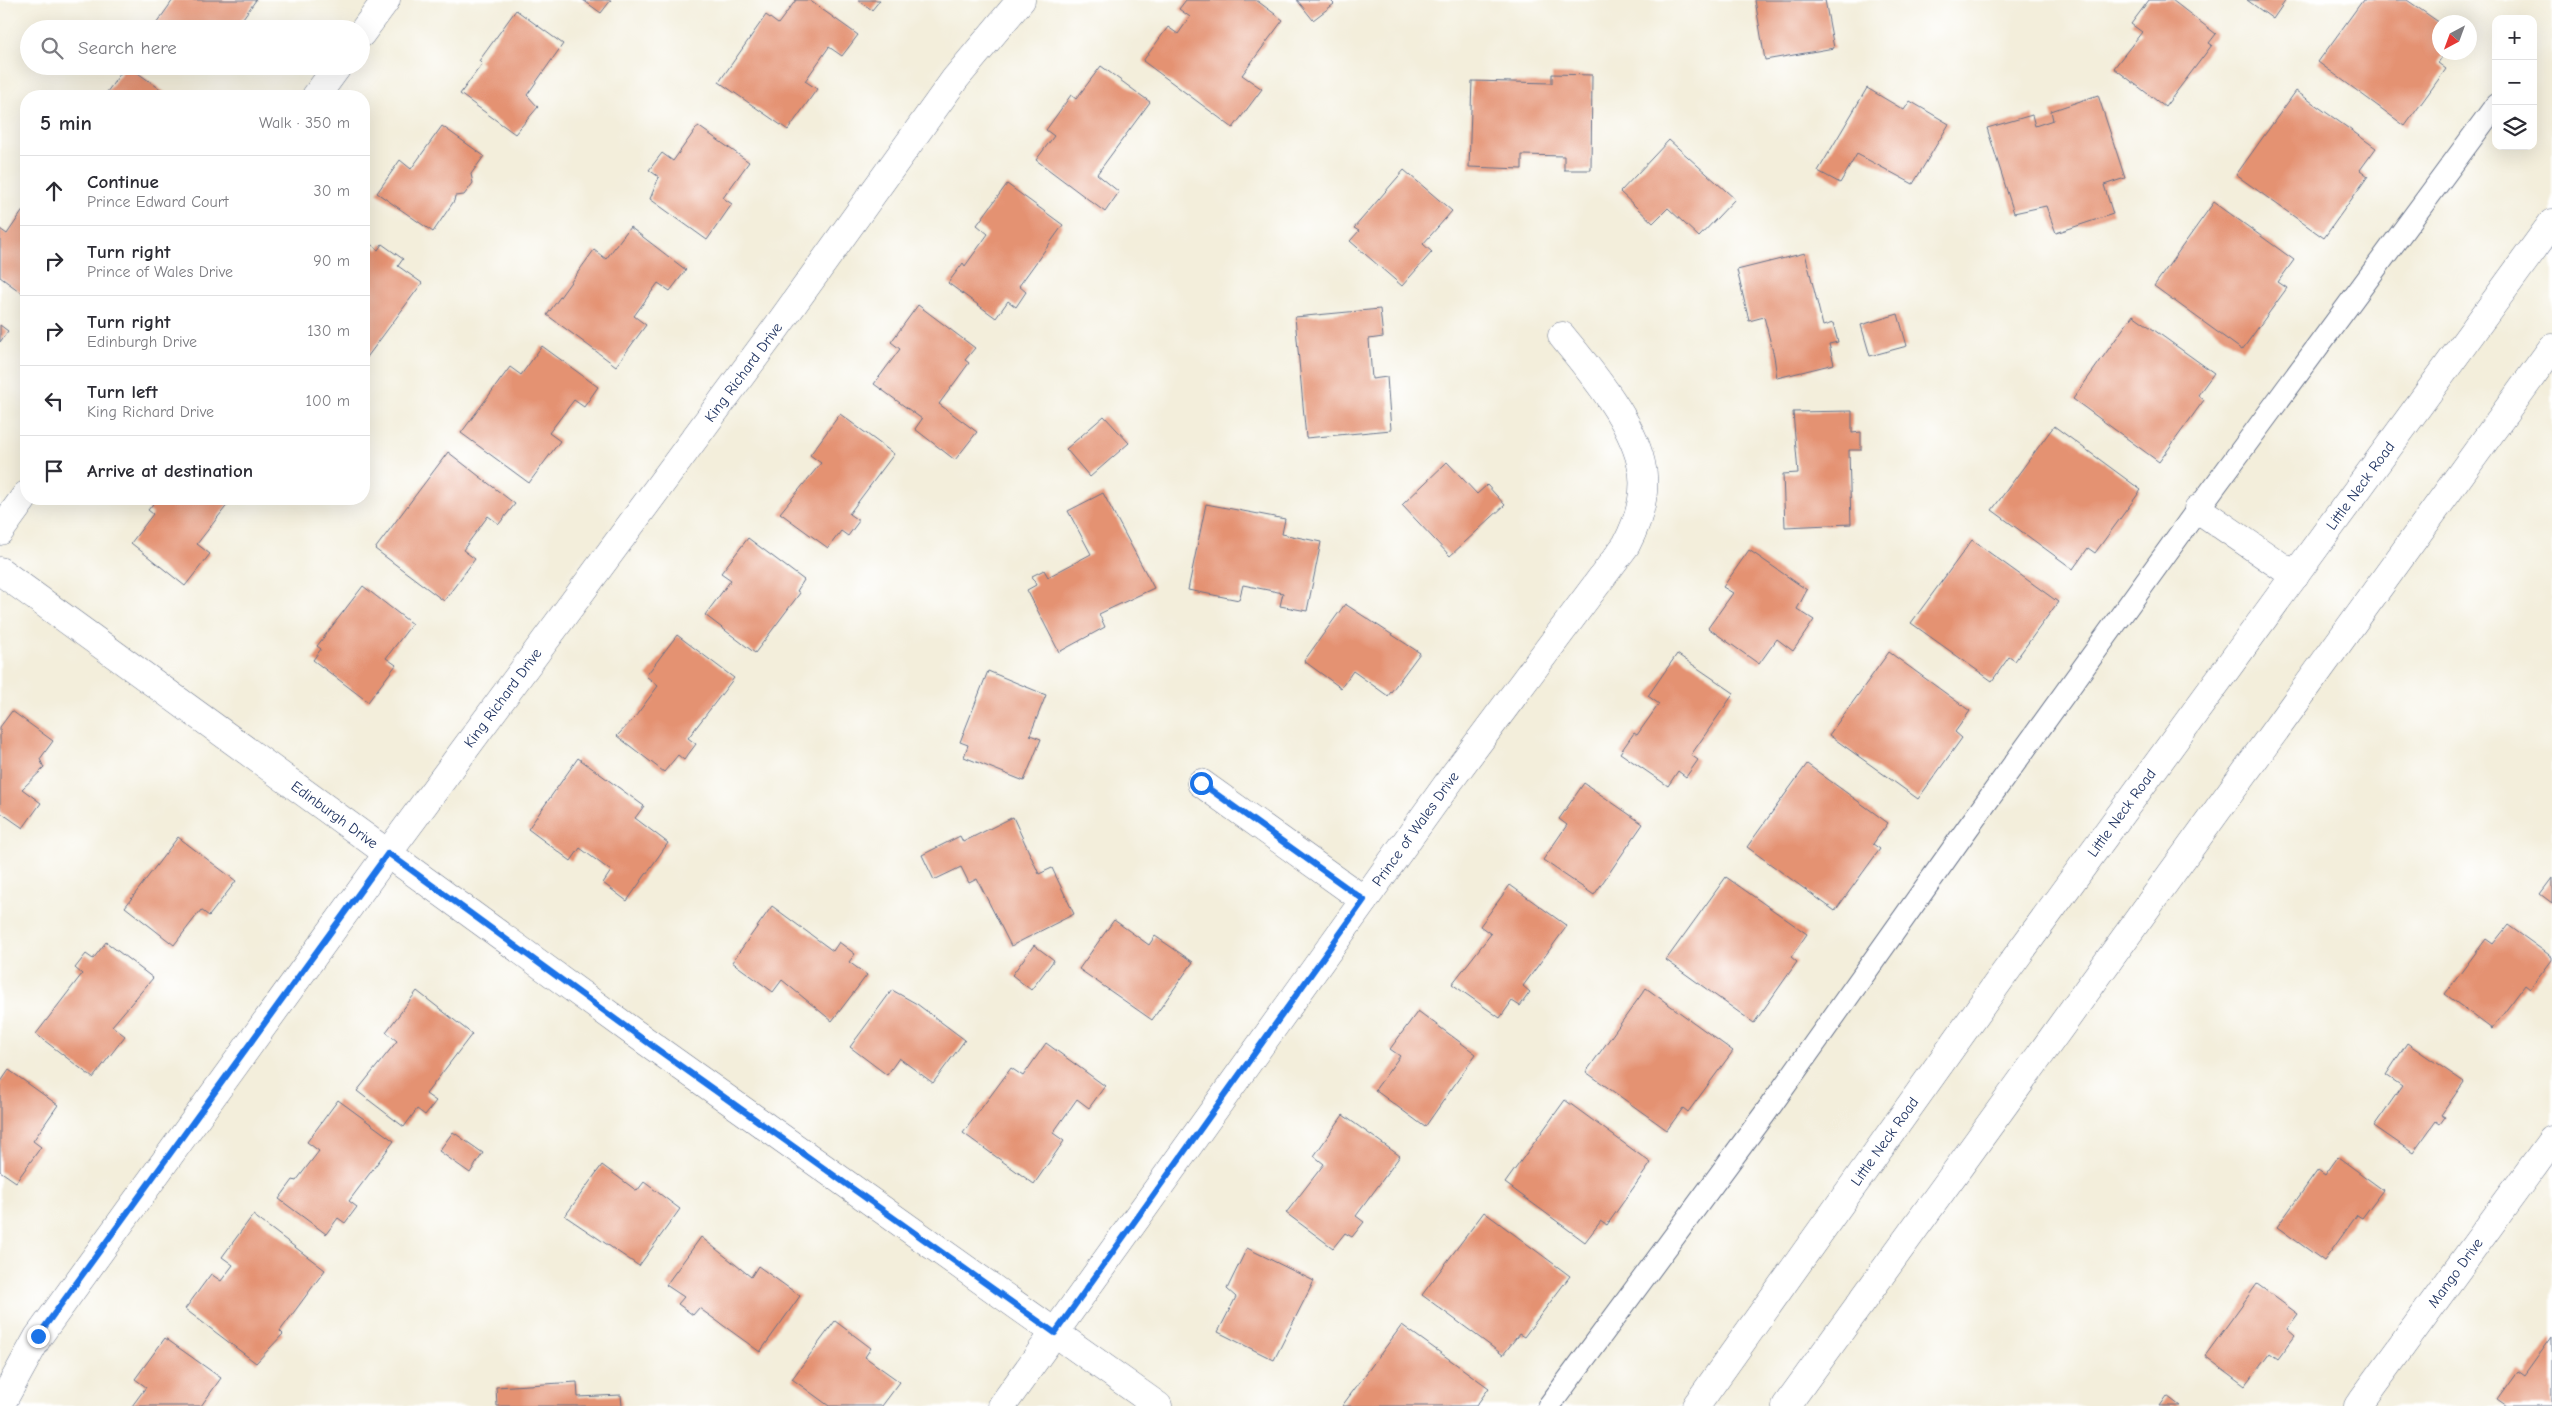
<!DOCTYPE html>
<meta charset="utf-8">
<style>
body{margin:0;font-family:"Comic Neue",sans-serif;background:#f2f2f3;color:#2b2b33}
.controls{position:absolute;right:15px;top:15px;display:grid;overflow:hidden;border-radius:10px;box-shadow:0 5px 20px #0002}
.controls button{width:45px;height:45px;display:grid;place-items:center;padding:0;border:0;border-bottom:1px solid #e1e1e2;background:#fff;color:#2b2b33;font:25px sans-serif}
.compass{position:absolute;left:2432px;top:15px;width:45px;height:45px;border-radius:50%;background:#fff;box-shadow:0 5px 20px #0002;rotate:221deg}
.stop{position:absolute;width:15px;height:15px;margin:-11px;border:4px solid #1a73e8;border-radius:50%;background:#fff}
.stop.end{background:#1a73e8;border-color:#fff;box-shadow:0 1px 5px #0008}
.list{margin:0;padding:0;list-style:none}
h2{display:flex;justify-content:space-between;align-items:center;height:65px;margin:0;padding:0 20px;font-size:21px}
h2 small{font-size:16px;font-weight:400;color:#7c7c81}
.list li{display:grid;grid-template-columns:32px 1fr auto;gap:15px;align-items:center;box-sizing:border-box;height:70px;padding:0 20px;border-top:1px solid #e1e1e2}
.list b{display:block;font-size:19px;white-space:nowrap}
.list p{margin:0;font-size:16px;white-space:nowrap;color:#7c7c81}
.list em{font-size:16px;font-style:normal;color:#7c7c81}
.icon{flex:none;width:28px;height:28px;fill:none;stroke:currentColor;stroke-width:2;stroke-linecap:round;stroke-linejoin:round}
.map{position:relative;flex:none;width:2552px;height:1406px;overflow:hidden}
.search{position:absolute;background:#fff;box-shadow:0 5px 20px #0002;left:20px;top:20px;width:350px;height:55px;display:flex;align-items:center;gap:12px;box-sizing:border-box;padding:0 18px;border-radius:28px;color:#7c7c81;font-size:19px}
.panel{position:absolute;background:#fff;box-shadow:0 5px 20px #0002;left:20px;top:90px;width:350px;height:415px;border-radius:20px}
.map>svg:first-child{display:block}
.building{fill:#e49272}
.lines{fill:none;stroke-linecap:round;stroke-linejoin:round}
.lane-casing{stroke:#67728a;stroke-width:24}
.street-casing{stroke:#67728a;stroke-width:29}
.secondary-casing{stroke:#67728a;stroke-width:29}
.lane{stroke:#fff;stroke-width:22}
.street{stroke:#fff;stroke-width:28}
.secondary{stroke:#fff;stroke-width:28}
.route{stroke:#1a73e8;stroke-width:6}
.labels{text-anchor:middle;stroke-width:5;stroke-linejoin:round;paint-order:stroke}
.street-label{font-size:15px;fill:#1b2f5e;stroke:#fff}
</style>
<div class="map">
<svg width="2552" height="1406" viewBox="0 0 2552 1406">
<rect width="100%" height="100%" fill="#fff"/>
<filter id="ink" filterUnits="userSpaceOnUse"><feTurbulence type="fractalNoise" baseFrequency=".02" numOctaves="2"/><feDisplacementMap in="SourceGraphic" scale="10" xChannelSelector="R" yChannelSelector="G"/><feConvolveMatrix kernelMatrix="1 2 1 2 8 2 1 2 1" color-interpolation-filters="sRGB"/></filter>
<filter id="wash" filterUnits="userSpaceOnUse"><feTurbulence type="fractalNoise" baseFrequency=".0096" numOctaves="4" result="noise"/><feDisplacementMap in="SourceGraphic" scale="20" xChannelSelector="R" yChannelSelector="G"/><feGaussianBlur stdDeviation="1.12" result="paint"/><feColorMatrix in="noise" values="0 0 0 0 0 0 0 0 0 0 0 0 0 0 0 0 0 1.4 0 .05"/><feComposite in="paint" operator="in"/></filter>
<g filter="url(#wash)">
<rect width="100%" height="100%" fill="#f3eedb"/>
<g id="blocks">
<path class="building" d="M 173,0 L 256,0 L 238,25 L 234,22 L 229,29 L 157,29 L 154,27 Z
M 583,0 L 611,0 L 601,13 Z
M 796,0 L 809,0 L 858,35 L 842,56 L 829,47 L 805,81 L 817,89 L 788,130 L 719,82 L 766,15 L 778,24 Z
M 858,0 L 880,0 L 872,10 Z
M 1186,0 L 1256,0 L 1283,20 L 1242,75 L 1262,89 L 1233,128 L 1143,61 L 1168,27 L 1178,34 L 1190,17 L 1179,9 Z
M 1297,0 L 1330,0 L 1334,4 L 1313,20 Z
M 1755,0 L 1825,0 L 1834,48 L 1765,60 Z
M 2149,0 L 2172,0 L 2216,34 L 2209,43 L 2212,45 L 2165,107 L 2114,68 L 2142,32 L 2131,24 Z
M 2247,0 L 2286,0 L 2273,19 Z
M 2363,0 L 2407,0 L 2440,23 L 2440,52 L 2445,52 L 2438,63 L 2446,69 L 2405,126 L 2318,62 Z
M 516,10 L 563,44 L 527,95 L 538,107 L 515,134 L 460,94 L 482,64 L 479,61 Z
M 126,66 L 128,66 L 170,96 L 104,96 Z
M 1101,66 L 1150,102 L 1097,174 L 1119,192 L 1105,212 L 1036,160 L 1054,136 L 1046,130 L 1071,95 L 1076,99 Z
M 1552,74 L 1592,75 L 1591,170 L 1564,170 L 1564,156 L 1522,155 L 1522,169 L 1469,167 L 1472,81 L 1552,83 Z
M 1867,88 L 1904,110 L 1910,101 L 1949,124 L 1913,184 L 1857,154 L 1840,183 L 1818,171 Z
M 2296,91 L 2376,148 L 2360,170 L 2368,176 L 2324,238 L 2236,175 Z
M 2098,95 L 2125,178 L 2104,185 L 2113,214 L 2056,233 L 2046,206 L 2014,213 L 1987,128 L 2032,115 L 2035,126 L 2053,120 L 2051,111 Z
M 442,126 L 484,156 L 471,174 L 473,183 L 464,195 L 455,196 L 454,201 L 433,232 L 377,193 L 400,160 L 411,169 Z
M 698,126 L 749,162 L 723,198 L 732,204 L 707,240 L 650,199 L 659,177 L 649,170 L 662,153 L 673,161 Z
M 1669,140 L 1735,199 L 1699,237 L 1668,208 L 1653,223 L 1620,192 Z
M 1404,170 L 1452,211 L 1423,244 L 1432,252 L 1402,286 L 1350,241 L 1359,231 L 1354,228 Z
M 1007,184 L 1063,225 L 1019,286 L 1026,292 L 1016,307 L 1008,301 L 996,318 L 948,283 L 963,263 L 965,266 L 988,234 L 977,225 Z
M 2214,202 L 2294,260 L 2278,282 L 2287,288 L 2242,350 L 2154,286 Z
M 26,206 L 26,296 L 0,277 L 0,229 L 7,234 Z
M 630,227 L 686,270 L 670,291 L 658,283 L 634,316 L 646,325 L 616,366 L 547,315 L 594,250 L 606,259 Z
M 364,239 L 378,250 L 382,244 L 403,259 L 398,266 L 422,283 L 365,360 Z
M 1805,253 L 1823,326 L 1833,323 L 1838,342 L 1829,344 L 1834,364 L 1777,378 L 1774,356 L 1764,317 L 1749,321 L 1737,270 Z
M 918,305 L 975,348 L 965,360 L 969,363 L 939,404 L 977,432 L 955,460 L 915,429 L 922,419 L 874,384 L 900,349 L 891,342 Z
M 1380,309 L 1383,337 L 1369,339 L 1372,379 L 1387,377 L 1391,430 L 1306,438 L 1295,317 Z
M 1898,314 L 1907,346 L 1870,356 L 1861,325 Z
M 2133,315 L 2214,373 L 2198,395 L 2204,400 L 2159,462 L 2073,399 Z
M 0,325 L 8,331 L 0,342 Z
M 542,346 L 598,387 L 584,407 L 574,400 L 549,433 L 560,441 L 529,483 L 461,433 L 510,367 L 521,375 Z
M 1852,411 L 1852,433 L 1861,432 L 1861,450 L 1849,450 L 1851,524 L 1785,527 L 1783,474 L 1798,473 L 1793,412 Z
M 840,414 L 894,454 L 849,514 L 859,521 L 848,536 L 841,531 L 828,548 L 780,513 L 821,463 L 810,455 Z
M 1104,416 L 1129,443 L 1090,477 L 1066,449 Z
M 2054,426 L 2141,490 L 2095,553 L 2088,548 L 2073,569 L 1992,510 Z
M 448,452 L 515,504 L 499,524 L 488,516 L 463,550 L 475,559 L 444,601 L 375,549 Z
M 1447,462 L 1477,494 L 1487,485 L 1505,505 L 1450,556 L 1402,505 Z
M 1103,493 L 1154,588 L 1099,614 L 1105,627 L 1059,652 L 1027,590 L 1036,585 L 1032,576 L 1044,570 L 1048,577 L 1091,554 L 1068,511 Z
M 157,499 L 232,499 L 197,544 L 210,554 L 185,586 L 131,543 L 153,514 L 148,510 Z
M 1206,504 L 1285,519 L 1282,534 L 1321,542 L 1307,611 L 1280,606 L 1283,593 L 1243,585 L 1239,600 L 1188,590 Z
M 748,538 L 804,580 L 797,591 L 800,593 L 755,653 L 705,615 L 731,580 L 721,573 Z
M 1972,540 L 2058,602 L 2015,661 L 2009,657 L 1992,681 L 1911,623 Z
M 1749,550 L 1807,590 L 1797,609 L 1814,620 L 1793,651 L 1777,639 L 1759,664 L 1708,628 L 1733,593 L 1723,587 Z
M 363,586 L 412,624 L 386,658 L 396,665 L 368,702 L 313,660 L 321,649 L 317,646 Z
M 1345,604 L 1420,653 L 1388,696 L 1353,671 L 1341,688 L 1304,661 Z
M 677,635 L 734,678 L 688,738 L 696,744 L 684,760 L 678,755 L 664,772 L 617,736 L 635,717 L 658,686 L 646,676 Z
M 1889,652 L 1970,711 L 1955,732 L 1962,738 L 1918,799 L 1829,735 Z
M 1677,654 L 1734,693 L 1691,755 L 1698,760 L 1686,777 L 1678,771 L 1668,786 L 1620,753 L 1634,733 L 1637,735 L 1659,704 L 1648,696 Z
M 988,671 L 1046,695 L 1030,735 L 1041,739 L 1024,781 L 964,757 L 968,745 L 960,742 Z
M 12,711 L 53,741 L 40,759 L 44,768 L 22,789 L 41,803 L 23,828 L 0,812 L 0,727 Z
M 578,758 L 644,806 L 635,818 L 668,843 L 627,901 L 603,883 L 611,871 L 580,848 L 571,861 L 528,829 Z
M 1807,764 L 1888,823 L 1873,844 L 1880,849 L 1835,911 L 1747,847 Z
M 1584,783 L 1643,824 L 1594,895 L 1543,860 L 1567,825 L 1559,819 Z
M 1013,817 L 1039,874 L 1052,868 L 1074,914 L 1011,946 L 977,879 L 969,883 L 961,867 L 934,880 L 922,855 L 960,836 L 963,842 Z
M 178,837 L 236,881 L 209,916 L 201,910 L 174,945 L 125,907 Z
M 1726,877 L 1807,934 L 1791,957 L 1797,962 L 1754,1023 L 1666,960 Z
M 2552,878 L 2552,903 L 2540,894 Z
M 1510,885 L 1567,926 L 1523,986 L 1530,992 L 1520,1006 L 1512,1001 L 1500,1018 L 1452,984 L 1491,934 L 1480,926 Z
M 772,906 L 833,951 L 839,942 L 855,954 L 849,962 L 867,975 L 832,1021 L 782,980 L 773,992 L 732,962 Z
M 1114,920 L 1149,945 L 1155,936 L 1193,962 L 1152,1020 L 1079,969 Z
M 2508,925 L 2552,957 L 2552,960 L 2530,989 L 2525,985 L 2492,1029 L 2445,994 L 2486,939 L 2493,944 Z
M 106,942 L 153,978 L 112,1026 L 125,1036 L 93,1078 L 36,1034 L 82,974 L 75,968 L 86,954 L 93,959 Z
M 1034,945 L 1054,960 L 1031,990 L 1012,975 Z
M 1646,988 L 1733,1051 L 1688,1112 L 1683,1108 L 1667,1130 L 1586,1072 Z
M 892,990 L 917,1004 L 965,1040 L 933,1083 L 899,1058 L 887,1075 L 850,1047 Z
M 417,991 L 472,1034 L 426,1094 L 436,1101 L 425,1115 L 417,1109 L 404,1127 L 357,1091 L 397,1041 L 386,1032 Z
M 1418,1011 L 1476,1054 L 1425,1127 L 1375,1090 L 1400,1056 L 1390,1049 Z
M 1046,1043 L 1105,1086 L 1089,1108 L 1077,1099 L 1053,1133 L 1064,1141 L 1034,1184 L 963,1133 L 1011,1068 L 1023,1076 Z
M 2407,1043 L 2464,1082 L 2441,1115 L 2445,1117 L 2440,1124 L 2436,1121 L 2413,1153 L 2374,1126 L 2402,1086 L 2386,1075 Z
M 9,1070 L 58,1105 L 33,1141 L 41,1147 L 16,1182 L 0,1171 L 0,1083 Z
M 338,1100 L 394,1141 L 349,1201 L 357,1207 L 345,1223 L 338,1218 L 326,1234 L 279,1199 L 293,1180 L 296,1181 L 319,1151 L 307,1142 Z
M 1565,1100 L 1651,1163 L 1607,1225 L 1601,1221 L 1585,1242 L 1505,1183 Z
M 1343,1115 L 1400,1156 L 1356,1216 L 1364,1222 L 1352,1237 L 1345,1233 L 1333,1248 L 1286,1213 L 1324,1164 L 1314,1156 Z
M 453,1132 L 483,1153 L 470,1173 L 439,1151 Z
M 2338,1157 L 2383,1190 L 2362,1218 L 2357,1215 L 2324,1261 L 2277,1227 L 2318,1170 L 2325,1175 Z
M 602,1165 L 637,1191 L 644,1182 L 680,1209 L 639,1266 L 565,1216 Z
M 1484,1212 L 1570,1276 L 1524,1337 L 1519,1334 L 1503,1355 L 1422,1295 Z
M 253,1215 L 325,1270 L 280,1331 L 283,1334 L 256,1363 L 185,1309 L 211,1274 L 221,1281 L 233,1265 L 222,1257 Z
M 701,1237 L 751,1277 L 758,1266 L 800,1296 L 760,1352 L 699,1308 L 693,1315 L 678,1304 L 684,1297 L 666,1285 Z
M 1247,1248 L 1314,1281 L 1274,1360 L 1218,1332 L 1236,1297 L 1227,1289 Z
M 2257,1284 L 2298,1314 L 2287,1329 L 2295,1336 L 2278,1359 L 2270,1353 L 2245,1386 L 2205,1356 Z
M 835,1321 L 871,1348 L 865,1357 L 900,1382 L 882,1406 L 829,1406 L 792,1379 Z
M 1402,1325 L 1489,1388 L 1476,1406 L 1342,1406 Z
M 2552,1337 L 2552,1406 L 2507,1406 L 2497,1399 L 2517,1371 L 2524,1376 Z
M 165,1338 L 221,1378 L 201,1406 L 132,1406 L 146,1387 L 135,1379 Z
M 577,1382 L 578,1397 L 621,1395 L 622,1406 L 497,1406 L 496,1387 Z
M 2167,1396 L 2180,1406 L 2160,1406 Z"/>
</g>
</g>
<g filter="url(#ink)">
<use href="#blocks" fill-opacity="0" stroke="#67728a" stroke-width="1"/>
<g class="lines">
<defs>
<path id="lane" d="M 1549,1406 L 1764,1115 L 1967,829 L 2198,509 L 2496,105"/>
<g id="street">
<path d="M 361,34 L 386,0"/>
<path d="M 316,96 L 338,66"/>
<path d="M 2198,509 L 2295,576"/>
<path d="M 0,531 L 26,495"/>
<path d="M 1201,783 L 1364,900"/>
<path id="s1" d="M 0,1406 L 38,1337 L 388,853 L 774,331 L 955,79 L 1021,0"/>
<path id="s2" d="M 1002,1406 L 1451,779 L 1626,545 C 1639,520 1648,491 1641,463 C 1630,417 1591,372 1562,336"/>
<path id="s3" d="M 2358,1406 L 2552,1140"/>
</g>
<g id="secondary">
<path id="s4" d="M 0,571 L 633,1032 L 1158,1406"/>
<path id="s5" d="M 1696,1406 L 2004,974 L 2552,223"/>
<path d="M 1786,1406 L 2552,348"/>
</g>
</defs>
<use href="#lane" class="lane-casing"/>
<use href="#street" class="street-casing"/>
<use href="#secondary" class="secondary-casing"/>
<use href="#lane" class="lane"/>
<use href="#street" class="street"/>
<use href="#secondary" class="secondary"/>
</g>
</g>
<g class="lines" filter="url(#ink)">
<path class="route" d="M 38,1336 L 388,853 L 633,1032 L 1055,1333 L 1364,900 L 1201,783"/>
</g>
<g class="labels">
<g class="street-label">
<text dy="5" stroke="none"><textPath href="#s1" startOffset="1274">King Richard Drive</textPath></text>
<text dy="5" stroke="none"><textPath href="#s5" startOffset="1135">Little Neck Road</textPath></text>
<text dy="5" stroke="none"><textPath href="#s1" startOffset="869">King Richard Drive</textPath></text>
<text dy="5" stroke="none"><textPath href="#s5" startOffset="730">Little Neck Road</textPath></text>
<text dy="5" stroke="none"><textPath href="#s4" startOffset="414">Edinburgh Drive</textPath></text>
<text dy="5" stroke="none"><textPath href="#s2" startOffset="710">Prince of Wales Drive</textPath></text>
<text dy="5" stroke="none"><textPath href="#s5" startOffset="325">Little Neck Road</textPath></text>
<text dy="5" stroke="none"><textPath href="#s3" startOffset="165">Mango Drive</textPath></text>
</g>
</g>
</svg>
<div class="controls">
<button>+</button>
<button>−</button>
<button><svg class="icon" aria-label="layers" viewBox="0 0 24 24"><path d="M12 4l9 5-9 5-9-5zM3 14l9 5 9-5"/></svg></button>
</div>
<svg class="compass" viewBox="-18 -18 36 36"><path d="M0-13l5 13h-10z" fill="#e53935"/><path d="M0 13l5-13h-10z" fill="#7c7c81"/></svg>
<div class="stop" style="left:1201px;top:783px"></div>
<div class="stop end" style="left:38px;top:1336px"></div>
<div class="search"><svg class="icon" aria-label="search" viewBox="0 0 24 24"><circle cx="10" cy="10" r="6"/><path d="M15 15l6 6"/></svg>Search here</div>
<section class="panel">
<h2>5 min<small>Walk · 350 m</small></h2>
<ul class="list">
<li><svg class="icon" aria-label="ahead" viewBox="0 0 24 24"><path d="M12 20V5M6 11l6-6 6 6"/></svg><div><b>Continue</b><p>Prince Edward Court</p></div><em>30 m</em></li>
<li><svg class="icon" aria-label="right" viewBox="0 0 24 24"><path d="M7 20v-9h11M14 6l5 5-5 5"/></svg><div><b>Turn right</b><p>Prince of Wales Drive</p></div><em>90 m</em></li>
<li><svg class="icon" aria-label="right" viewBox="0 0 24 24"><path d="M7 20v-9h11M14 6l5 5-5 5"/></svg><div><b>Turn right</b><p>Edinburgh Drive</p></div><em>130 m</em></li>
<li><svg class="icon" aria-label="left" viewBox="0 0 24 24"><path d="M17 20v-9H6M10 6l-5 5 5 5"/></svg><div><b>Turn left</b><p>King Richard Drive</p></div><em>100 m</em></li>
<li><svg class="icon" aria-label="arrive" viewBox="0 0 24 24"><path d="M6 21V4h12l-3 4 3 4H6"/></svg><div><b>Arrive at destination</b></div></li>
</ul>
</section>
</div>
